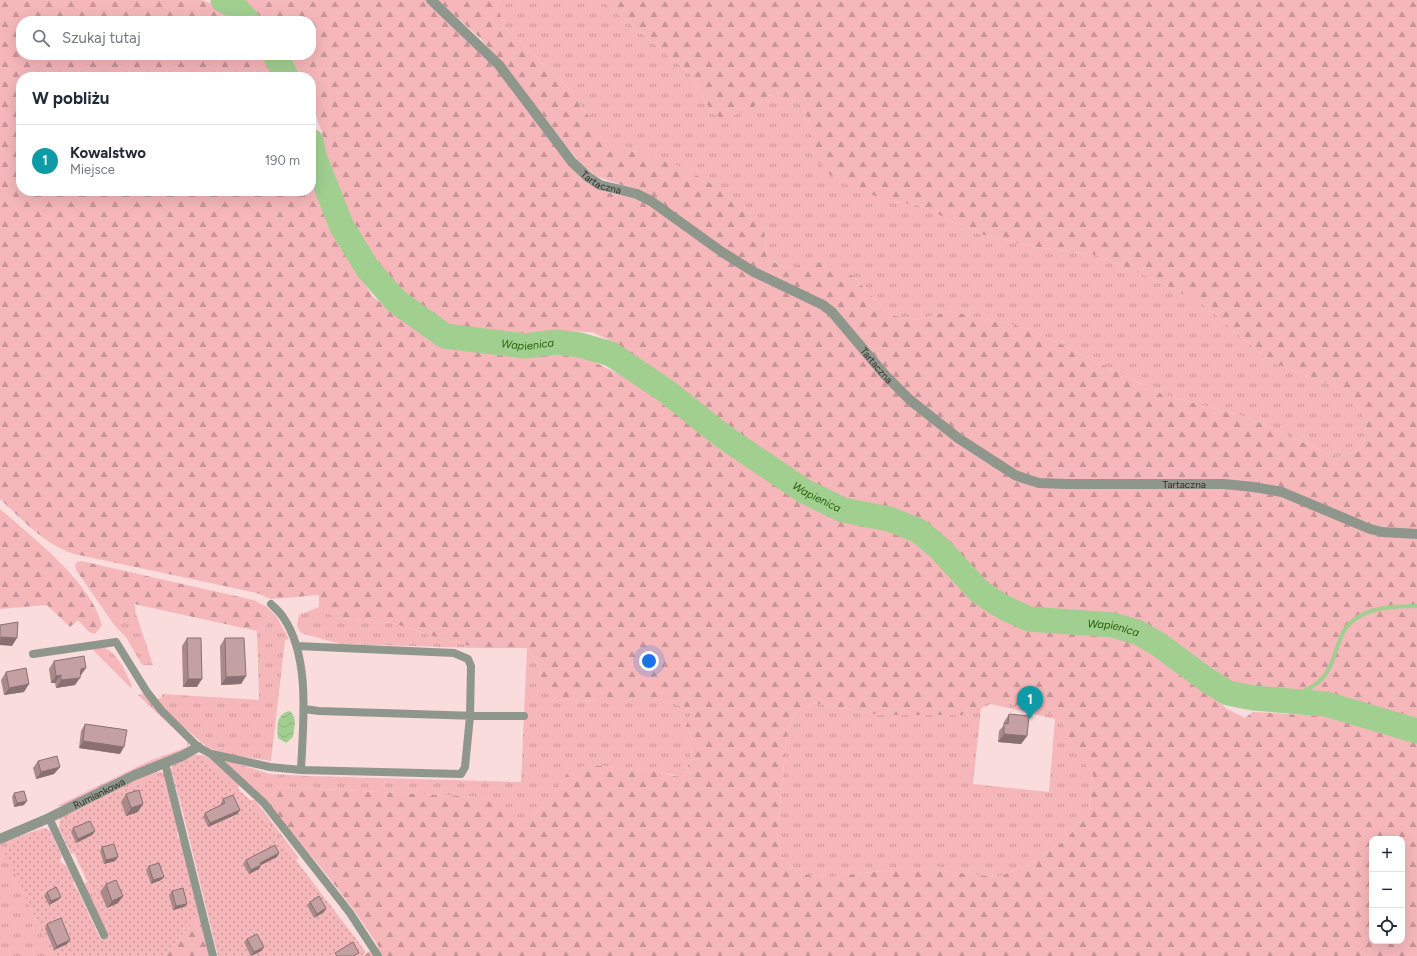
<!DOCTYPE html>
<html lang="pl">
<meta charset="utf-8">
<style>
body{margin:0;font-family:Figtree,sans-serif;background:#f6f6f7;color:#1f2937}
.controls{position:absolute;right:12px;bottom:12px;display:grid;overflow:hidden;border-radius:8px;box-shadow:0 4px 16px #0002}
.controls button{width:36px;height:36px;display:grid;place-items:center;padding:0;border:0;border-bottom:1px solid #e0e1e3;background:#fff;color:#1f2937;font:20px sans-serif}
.you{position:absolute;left:649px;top:661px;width:14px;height:14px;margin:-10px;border:3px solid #fff;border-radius:50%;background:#1a73e8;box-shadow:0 0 0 6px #1a73e833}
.badge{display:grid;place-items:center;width:26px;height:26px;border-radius:50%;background:#4c8d30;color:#fff;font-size:13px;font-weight:700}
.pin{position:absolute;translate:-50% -33px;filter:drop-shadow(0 1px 2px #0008)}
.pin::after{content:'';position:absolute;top:21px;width:14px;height:12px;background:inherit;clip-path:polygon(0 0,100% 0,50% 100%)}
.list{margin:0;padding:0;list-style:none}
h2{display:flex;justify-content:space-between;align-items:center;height:52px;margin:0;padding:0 16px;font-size:17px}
h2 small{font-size:13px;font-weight:400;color:#747a83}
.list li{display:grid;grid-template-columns:26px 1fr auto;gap:12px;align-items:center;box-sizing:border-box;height:72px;padding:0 16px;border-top:1px solid #e0e1e3}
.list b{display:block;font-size:15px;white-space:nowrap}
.list p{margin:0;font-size:13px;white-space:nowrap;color:#747a83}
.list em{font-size:13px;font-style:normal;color:#747a83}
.icon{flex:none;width:22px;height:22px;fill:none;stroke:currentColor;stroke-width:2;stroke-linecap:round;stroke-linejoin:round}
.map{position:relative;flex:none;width:1417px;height:956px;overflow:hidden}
.search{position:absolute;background:#fff;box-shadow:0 4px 16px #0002;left:16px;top:16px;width:300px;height:44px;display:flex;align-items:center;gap:10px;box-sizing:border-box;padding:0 14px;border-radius:16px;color:#747a83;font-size:15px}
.panel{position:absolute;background:#fff;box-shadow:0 4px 16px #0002;left:16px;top:72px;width:300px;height:124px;border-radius:16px}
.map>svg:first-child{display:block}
.grass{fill:url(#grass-tufts);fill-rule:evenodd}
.forest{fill:url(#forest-firs);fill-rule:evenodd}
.park{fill:url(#park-dots)}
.water{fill:url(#water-waves)}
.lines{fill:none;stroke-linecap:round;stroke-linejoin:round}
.stream{stroke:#a0cf90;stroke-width:4}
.river{stroke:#a0cf90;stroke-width:25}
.service{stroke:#8f978c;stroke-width:8}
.minor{stroke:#8f978c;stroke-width:10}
.wall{fill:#a98a8b}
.shaded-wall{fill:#897071}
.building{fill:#c4a0a2;stroke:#897071}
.labels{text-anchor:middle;stroke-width:3;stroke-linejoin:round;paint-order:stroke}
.street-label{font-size:10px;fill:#3a2c2c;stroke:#fdedee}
.water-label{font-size:11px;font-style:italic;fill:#265e04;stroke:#fdedee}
</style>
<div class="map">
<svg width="1417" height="956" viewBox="0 0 1417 956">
<defs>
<pattern id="grass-tufts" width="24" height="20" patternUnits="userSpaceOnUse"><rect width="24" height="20" fill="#f5b7ba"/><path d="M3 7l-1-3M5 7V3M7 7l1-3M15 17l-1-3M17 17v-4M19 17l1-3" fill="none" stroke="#c79597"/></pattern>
<pattern id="forest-firs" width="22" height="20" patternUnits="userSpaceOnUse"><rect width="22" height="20" fill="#f5b7ba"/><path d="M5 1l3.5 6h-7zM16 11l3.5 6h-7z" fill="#c79597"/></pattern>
<pattern id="park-dots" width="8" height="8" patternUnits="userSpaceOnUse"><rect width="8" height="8" fill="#f5b7ba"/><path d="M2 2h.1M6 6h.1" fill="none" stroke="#c79597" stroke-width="1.8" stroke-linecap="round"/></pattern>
<pattern id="water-waves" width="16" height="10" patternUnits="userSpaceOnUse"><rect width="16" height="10" fill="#a0cf90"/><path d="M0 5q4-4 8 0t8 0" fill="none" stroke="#8bb27c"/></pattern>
</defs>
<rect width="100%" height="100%" fill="#fadcdd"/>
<path class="grass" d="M 494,0 L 601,0 L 689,73 L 712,113 L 751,109 L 769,95 L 798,102 L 808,117 L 812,155 L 892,202 L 918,205 L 980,234 L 1035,247 L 1096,255 L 1154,279 L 1204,305 L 1269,361 L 1348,391 L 1366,421 L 1364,445 L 1353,453 L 1336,457 L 1247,417 L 1164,395 L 1030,329 L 949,311 L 917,320 L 890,315 L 853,276 L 792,269 L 767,260 L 764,226 L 638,152 L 610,148 L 571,91 L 506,28 Z
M 267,607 L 276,616 L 289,639 L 285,640 L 271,761 L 232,755 L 208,748 L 162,708 L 156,700 L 162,697 L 162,694 L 259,700 L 257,631 L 265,627 L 270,619 Z
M 319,607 L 334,617 L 393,623 L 432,636 L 478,648 L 341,644 L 301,633 L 297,626 L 299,615 Z
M 136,614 L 153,665 L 142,665 L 126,637 L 115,626 L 110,619 L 123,622 Z
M 102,647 C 118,652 126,673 132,686 L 131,688 L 92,649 Z
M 527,648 L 540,668 L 542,687 L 557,699 L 601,701 L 665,701 L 688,708 L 691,713 L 684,731 L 692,749 L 686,775 L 680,777 L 648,769 L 631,771 L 598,765 L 541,807 L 530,820 L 523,823 L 512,822 L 504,818 L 495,803 L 481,797 L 280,787 L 275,789 L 272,795 L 272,809 L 226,763 L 226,760 L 270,774 L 309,776 L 521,782 Z
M 143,694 L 189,742 L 188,749 L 136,770 L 65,806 L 57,806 L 149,761 L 187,747 L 187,741 L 138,695 Z
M 990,699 L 1058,715 L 1073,745 L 1093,775 L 1089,811 L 1066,840 L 1029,864 L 998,877 L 933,870 L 890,870 L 826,877 L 799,874 L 781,857 L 777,836 L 787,733 L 795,712 L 814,703 L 880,715 L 961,715 ZM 991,704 L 1055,719 L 1049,792 L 973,784 L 981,708 Z
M 191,755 L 203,755 L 209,758 L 239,785 L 238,790 L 202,757 L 173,772 L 182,812 L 171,770 L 173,764 Z
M 153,772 L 161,772 L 164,774 L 172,803 L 169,804 L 161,776 L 110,794 L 60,820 L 59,818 Z
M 250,800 L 255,800 L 299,858 L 296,860 Z
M 43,828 L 45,828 L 3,848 L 53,956 L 0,956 L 0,843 Z
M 87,881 L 105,919 L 108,935 L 84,885 Z"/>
<path class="forest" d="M 0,0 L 202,0 L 227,10 L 236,21 L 21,21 L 21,55 L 266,55 L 276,77 L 21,77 L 21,191 L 311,191 L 311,175 L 334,232 L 373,297 L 413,327 L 443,345 L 496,353 L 551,354 L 586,358 L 631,380 L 688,423 L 761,469 L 798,496 L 837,514 L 887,526 L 914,537 L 979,601 L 1027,624 L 1057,629 L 1111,631 L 1135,639 L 1153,649 L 1180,669 L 1227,709 L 1245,718 L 1253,712 L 1324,716 L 1391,730 L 1417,739 L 1417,956 L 361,956 L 379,947 L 354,910 L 323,870 L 272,809 L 272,795 L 275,789 L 280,787 L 481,797 C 485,799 491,800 495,803 C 506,812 501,824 522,822 C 539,821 556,778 575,769 C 593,761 611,768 629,770 C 635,771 641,769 648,769 C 661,770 673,780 686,775 L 692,749 L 684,731 L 691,713 L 688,708 L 665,701 L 601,701 L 557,699 L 548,694 L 542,687 L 540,668 L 527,648 L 478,648 L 432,636 L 393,623 L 334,617 L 319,607 L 319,595 L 271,599 L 257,593 L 74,554 C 44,544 23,520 0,499 ZM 990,699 L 1058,715 L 1073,745 L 1093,775 L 1089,811 L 1066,840 L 1029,864 L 998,877 L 933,870 L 890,870 L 826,877 L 799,874 L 781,857 L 777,836 L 787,733 L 795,712 L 814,703 L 880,715 L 962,715 ZM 1372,839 L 1402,839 L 1402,941 L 1372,941 Z
M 238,0 L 426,0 L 497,67 L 585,181 C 602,195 623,194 643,201 L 822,308 L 884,376 L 1014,478 L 1224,487 L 1281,495 L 1370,532 L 1417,537 L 1417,723 L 1325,699 L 1240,685 L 1218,674 L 1144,624 L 1116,614 L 1069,616 L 1035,614 L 1011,603 L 986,587 L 946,542 L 923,523 L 891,509 L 845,501 L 810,484 L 731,432 L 615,343 L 592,332 L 564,331 L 539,335 L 501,334 L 449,326 L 402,294 L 376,265 L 349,226 L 327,170 L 322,132 L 311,102 L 311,77 L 302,77 L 289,55 L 311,55 L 311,21 L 263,21 Z
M 437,0 L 494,0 L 506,28 L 571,91 L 610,147 L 638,152 L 680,166 L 741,201 L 764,226 L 767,260 L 792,269 L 811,259 L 853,276 L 890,315 L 917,320 L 949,311 L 1030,329 L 1164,395 L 1247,417 L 1336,457 L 1353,453 L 1364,445 L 1366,421 L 1348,391 L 1269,361 L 1204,305 L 1154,279 L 1096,255 L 1035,247 L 980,234 L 918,205 L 892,202 L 853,188 L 829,174 L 812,155 L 808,117 L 798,102 L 769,95 L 751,109 L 723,119 L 712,113 L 689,73 L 601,0 L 1417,0 L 1417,531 L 1372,525 L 1283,490 L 1040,480 L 1018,473 L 929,412 L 888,374 L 835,310 L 756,269 L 638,191 L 596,176 L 580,163 L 501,62 L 480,38 Z
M 0,509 C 31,536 92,583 102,625 L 95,634 L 89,632 L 78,620 L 70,627 L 47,605 L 0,609 Z
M 81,561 L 253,600 L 267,607 L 270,619 L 265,627 L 257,631 L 134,604 L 136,614 L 123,622 L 110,619 L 76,570 L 75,565 L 77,562 Z
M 200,915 L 211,956 L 163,956 Z"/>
<path class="park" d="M 195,757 L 202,757 L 250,800 L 366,952 L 361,956 L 218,956 L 173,772 L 174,767 Z
M 161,776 L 169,804 L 172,803 L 179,830 L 177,832 L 178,838 L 181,839 L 200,915 L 163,956 L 53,956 L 2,847 L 45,828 L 50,831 L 62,856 L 60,861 L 68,868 L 74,880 L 73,883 L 78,891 L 100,938 L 108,934 L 105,919 L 74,853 L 71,854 L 59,828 L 60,820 L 110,794 Z"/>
<path class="water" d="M 289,711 C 298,716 294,729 293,737 L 286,743 L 278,738 C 277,726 276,715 289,711 Z"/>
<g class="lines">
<path class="stream" d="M 1286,699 C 1300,693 1315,688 1325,675 C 1340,655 1334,630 1360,616 C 1377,606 1398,607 1417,606"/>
<g class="river">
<path d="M 223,0 L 233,5 L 248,21"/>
<path d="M 275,55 L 287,77"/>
<path id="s1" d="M 311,141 L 314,156 L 342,227 L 368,269 L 396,301 L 445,336 L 525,346 L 555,342 L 580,345 L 611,354 L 666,391 L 724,437 L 804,491 L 843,510 L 889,519 L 919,531 L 939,548 L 980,592 L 1003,607 L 1029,619 L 1113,625 L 1137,632 L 1158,644 L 1207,680 L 1228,693 L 1253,698 L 1326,704 L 1417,731"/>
</g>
<path class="service" d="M 297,646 L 454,653 L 468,659 L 471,666 L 470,716 L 465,767 L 461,774 L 301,770
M 33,654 L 116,642 L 147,692 L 161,710 L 198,747 L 211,754 L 264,803 L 350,913 L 378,956
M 304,709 L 319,711 L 477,716 L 524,716
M 212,754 L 270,767 L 301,770 C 303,724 311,657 283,617 C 280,612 275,608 271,604
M 165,763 L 213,956
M 49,818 L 104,935"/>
<g class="minor">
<path id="s2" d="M 431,0 L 499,65 L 572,162 L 588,177 L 600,185 L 637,194 L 651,201 L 722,252 L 754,272 L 823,305 L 832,312 L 885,375 L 910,400 L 958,438 L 1015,475 L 1026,479 L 1039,483 L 1066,484 L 1224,484 L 1254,487 L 1282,492 L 1370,529 L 1383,532 L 1417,534"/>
<path id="s3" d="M 0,839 L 49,818 L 135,775 L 182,756 L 198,747"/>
</g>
</g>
<path class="wall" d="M 187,638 L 197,687 L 183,687 L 182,646 Z
M 225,638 L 246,676 L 241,684 L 221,685 L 220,646 Z
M 54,661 L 86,668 L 80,675 L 75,685 L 56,688 L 55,683 L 51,683 L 49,669 Z
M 6,672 L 24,692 L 4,695 L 1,680 Z
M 1009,714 L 1027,736 L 1021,744 L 998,742 L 999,731 L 1004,725 L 1004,722 Z
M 85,724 L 120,754 L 79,748 L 81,731 Z
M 38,761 L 60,767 L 54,774 L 36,779 L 33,768 Z
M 14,793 L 24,805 L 14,807 L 12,797 Z
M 126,794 L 138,812 L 126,816 L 121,802 Z
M 223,799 L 240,810 L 237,814 L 208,827 L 203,817 L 205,813 L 221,805 L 221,803 Z
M 73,828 L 95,831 L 92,835 L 76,843 L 71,832 Z
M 102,847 L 115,861 L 104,864 L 100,851 Z
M 277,857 L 261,865 L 259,869 L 249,874 L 243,864 L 246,860 Z
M 149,866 L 164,877 L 161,880 L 151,884 L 146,870 Z
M 106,884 L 123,896 L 118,903 L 107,908 L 100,892 Z
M 172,891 L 187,904 L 184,907 L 173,910 L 169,895 Z
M 47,892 L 61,897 L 58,900 L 49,905 L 44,896 Z
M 310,902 L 324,912 L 314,918 L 307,905 Z
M 47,924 L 67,944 L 54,950 L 45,928 Z
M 247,939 L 264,947 L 261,951 L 251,956 L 244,942 Z"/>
<path class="shaded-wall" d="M 1,637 L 17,638 L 12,646 L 0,645 L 0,639 Z
M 86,668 L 81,675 L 76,676 L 81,669 Z
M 61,675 L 55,683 L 51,683 L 56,676 Z
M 246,676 L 241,684 L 221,685 L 226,677 Z
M 80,678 L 75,685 L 56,688 L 61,680 Z
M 188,679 L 202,679 L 197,687 L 183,687 Z
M 29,684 L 24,692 L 4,695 L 9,688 Z
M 1004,734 L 1027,736 L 1021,744 L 998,742 Z
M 83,741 L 124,747 L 120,754 L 79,748 Z
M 60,767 L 54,774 L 36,779 L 41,772 Z
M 27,801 L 24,805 L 14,807 L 17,803 Z
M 143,804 L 138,812 L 126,816 L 131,808 Z
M 240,810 L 237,814 L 208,827 L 210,823 Z
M 95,831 L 92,835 L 76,843 L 78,839 Z
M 279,853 L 277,857 L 259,866 L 261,865 L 259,869 L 249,874 L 251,870 L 260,863 Z
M 118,857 L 115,861 L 104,864 L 106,860 Z
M 164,877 L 161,880 L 151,884 L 153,880 Z
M 123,896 L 118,903 L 107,908 L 112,901 Z
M 61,897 L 58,900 L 49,905 L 51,901 Z
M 187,904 L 184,907 L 173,910 L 176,906 Z
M 326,908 L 324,912 L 314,918 L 317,914 Z
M 70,940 L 67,944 L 54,950 L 57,946 Z
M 264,947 L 261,951 L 251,956 L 254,952 Z"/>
<path class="building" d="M 18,622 L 17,638 L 1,637 L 1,640 L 0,641 L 0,625 Z
M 187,638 L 201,638 L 202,679 L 188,679 Z
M 225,638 L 244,638 L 246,676 L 226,677 Z
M 84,656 L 86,668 L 81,669 L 80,678 L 61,680 L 61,675 L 56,676 L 54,661 Z
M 26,668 L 29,684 L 9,688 L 6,672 Z
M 1009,714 L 1029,716 L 1027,736 L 1004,734 L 1004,723 L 1008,724 Z
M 85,724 L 127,730 L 124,747 L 83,741 Z
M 57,756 L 60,767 L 41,772 L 38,761 Z
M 139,790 L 143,804 L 131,808 L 126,794 Z
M 24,791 L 27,801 L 17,803 L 14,793 Z
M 233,795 L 240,810 L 210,823 L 205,813 L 225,803 L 223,799 Z
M 90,821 L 95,831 L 78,839 L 73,828 Z
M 114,844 L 118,857 L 106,860 L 102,847 Z
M 275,845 L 279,853 L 260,863 L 261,865 L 251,870 L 246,860 Z
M 159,863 L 164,877 L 153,880 L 149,866 Z
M 116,880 L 123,896 L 112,901 L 106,884 Z
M 56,887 L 61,897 L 51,901 L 47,892 Z
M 183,888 L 187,904 L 176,906 L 172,891 Z
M 319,896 L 326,908 L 317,914 L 310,902 Z
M 61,918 L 70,940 L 57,946 L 47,924 Z
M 257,934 L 264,947 L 254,952 L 247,939 Z
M 353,942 L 359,953 L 353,956 L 337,956 L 335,953 Z"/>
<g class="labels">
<g class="street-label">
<text dy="4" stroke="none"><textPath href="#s2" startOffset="252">Tartaczna</textPath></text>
<text dy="4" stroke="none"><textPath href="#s2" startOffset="588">Tartaczna</textPath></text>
<text dy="4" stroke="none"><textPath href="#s2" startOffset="936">Tartaczna</textPath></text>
<text dy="4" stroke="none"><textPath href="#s3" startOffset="109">Rumiankowa</textPath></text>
</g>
<g class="water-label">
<text dy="4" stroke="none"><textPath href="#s1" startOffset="327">Wapienica</textPath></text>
<text dy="4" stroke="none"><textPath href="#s1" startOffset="663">Wapienica</textPath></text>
<text dy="4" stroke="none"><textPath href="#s1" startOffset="999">Wapienica</textPath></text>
</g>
</g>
</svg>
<div class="controls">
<button>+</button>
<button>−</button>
<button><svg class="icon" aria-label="locate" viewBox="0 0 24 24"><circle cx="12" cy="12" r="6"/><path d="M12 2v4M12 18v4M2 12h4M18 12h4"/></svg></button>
</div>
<div class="you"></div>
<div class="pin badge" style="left:1030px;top:719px;background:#0f9aa8">1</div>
<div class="search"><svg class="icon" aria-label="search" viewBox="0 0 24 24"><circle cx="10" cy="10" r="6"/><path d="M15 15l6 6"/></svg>Szukaj tutaj</div>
<section class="panel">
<h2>W pobliżu<small></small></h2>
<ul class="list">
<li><span class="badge" style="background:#0f9aa8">1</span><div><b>Kowalstwo</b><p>Miejsce</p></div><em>190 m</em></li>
</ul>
</section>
</div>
